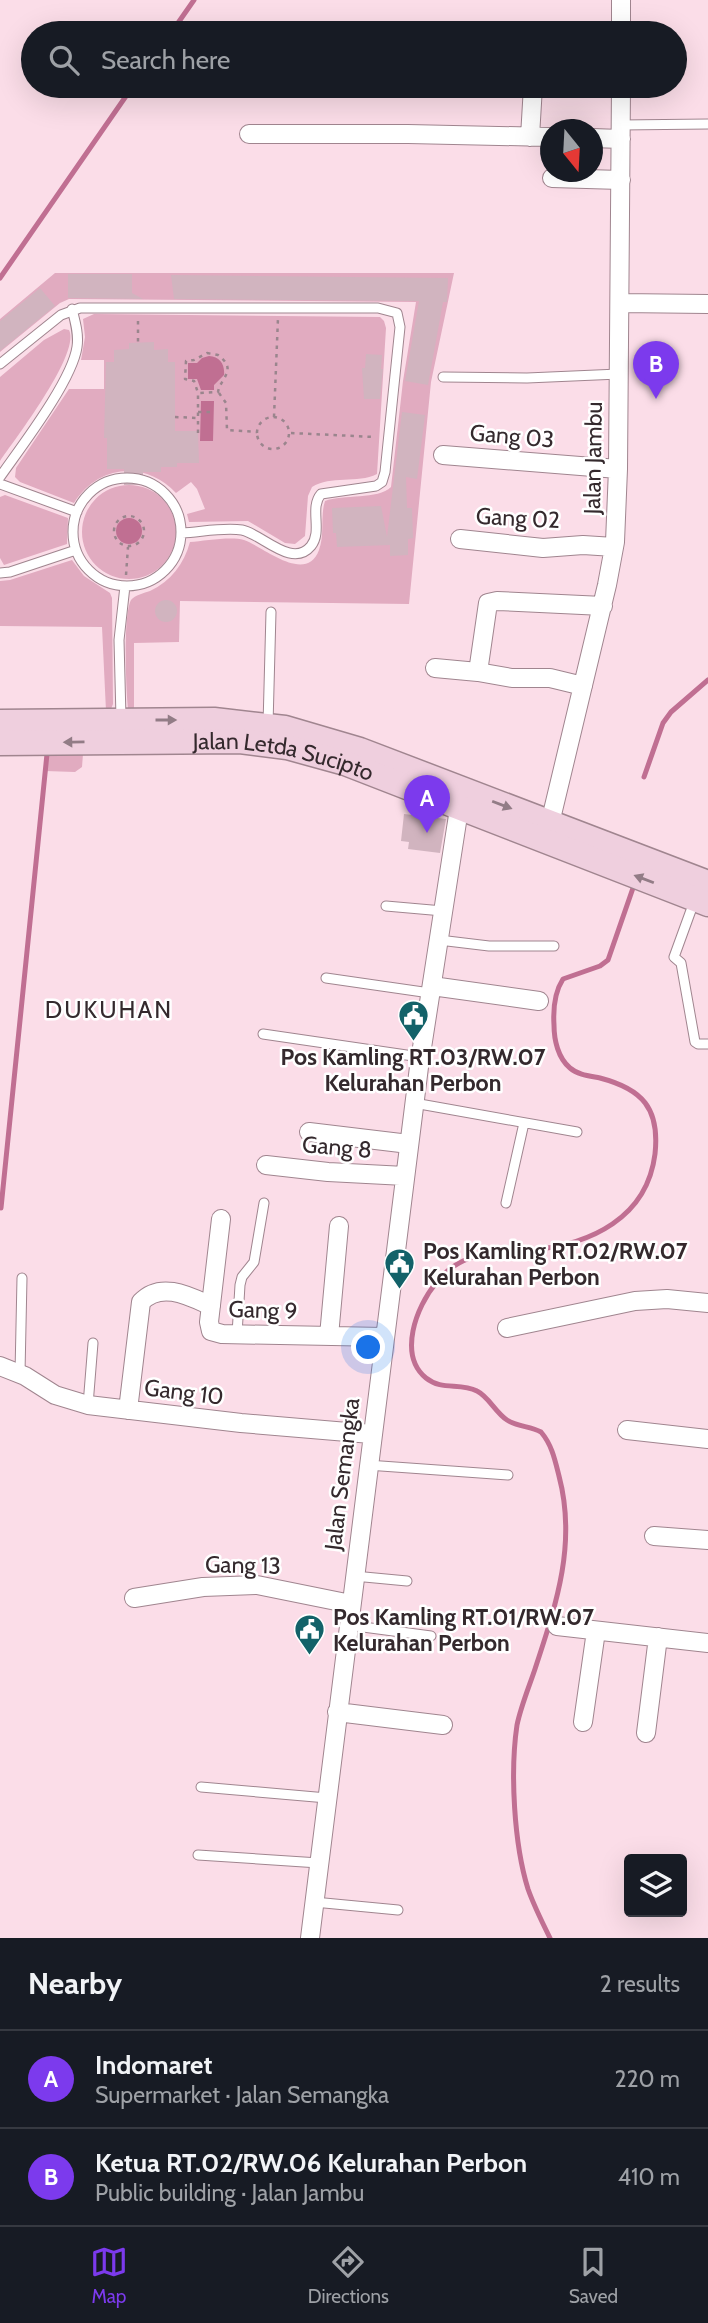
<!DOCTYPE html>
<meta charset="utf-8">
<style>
body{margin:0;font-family:Cabin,sans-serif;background:#20242c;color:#f1f3f6}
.controls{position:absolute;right:21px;bottom:21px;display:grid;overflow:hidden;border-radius:7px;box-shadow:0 7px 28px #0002}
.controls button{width:63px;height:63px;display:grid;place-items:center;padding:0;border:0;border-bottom:2px solid #363941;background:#171b24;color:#f1f3f6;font:35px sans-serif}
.compass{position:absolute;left:540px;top:119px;width:63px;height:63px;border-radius:50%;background:#171b24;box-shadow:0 7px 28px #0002;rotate:162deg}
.you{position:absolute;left:369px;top:1348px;width:24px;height:24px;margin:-18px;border:5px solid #fff;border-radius:50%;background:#1a73e8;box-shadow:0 0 0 10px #1a73e833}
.badge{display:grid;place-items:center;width:46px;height:46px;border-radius:50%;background:#7c3aed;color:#fff;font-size:23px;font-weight:700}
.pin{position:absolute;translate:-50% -58px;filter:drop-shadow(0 2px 4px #0008)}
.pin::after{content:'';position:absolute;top:37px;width:24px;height:21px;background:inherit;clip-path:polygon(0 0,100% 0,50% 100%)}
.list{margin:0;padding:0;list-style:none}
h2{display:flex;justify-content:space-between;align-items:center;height:91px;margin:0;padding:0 28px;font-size:30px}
h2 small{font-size:23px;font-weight:400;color:#9ea1a6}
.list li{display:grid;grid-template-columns:46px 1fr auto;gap:21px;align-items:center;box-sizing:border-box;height:98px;padding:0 28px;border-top:2px solid #363941}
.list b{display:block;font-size:26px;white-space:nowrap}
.list p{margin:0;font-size:23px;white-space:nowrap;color:#9ea1a6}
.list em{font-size:23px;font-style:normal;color:#9ea1a6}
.icon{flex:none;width:38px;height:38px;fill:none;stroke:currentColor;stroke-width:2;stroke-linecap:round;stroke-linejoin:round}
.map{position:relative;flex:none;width:708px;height:1938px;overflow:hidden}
.search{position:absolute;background:#171b24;box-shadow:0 7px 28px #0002;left:21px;right:21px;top:21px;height:77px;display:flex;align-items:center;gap:18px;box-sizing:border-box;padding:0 24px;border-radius:38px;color:#9ea1a6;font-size:26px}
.sheet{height:287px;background:#171b24}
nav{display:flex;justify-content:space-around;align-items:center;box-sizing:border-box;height:98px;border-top:2px solid #363941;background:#171b24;font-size:19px;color:#9ea1a6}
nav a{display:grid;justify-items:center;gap:4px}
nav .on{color:#7c3aed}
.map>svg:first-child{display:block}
.green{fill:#e1abc0}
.water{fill:#c06f92}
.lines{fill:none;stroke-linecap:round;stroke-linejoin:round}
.stream{stroke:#c06f92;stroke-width:5}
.building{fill:#d1b4bf}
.service-casing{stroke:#a0858f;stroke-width:11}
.minor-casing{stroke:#a0858f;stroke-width:20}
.secondary-casing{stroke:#a0858f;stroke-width:27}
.path{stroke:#9a858d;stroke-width:2.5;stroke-dasharray:3.5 5;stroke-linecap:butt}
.service{stroke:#fff;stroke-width:9}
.minor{stroke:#fff;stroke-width:18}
.secondary{stroke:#efcfde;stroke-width:24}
.oneway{fill:#927c86}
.labels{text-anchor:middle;stroke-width:5;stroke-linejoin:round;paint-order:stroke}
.street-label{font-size:23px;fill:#34292d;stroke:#fff}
.poi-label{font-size:23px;font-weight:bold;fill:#34292d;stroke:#fff;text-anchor:start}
.neighbourhood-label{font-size:24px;letter-spacing:2px;fill:#34292d;stroke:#fff}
</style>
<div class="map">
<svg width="708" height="1938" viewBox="0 0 708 1938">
<rect width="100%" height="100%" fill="#fbdde8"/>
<path class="green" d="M 55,273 L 454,273 L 431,382 L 409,604 L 180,601 L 179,642 L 134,643 L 134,711 L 128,708 C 126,690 123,615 131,600 C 135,595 144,593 150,591 C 171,581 184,564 190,542 C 204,541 231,536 244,540 C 262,546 306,585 319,550 C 325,534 320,516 325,501 C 343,494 378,500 391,487 L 403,381 L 416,302 L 69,299 L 60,303 L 0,352 L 0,319 Z
M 94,314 L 380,317 L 384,321 L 386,328 L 377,474 C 357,484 331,475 312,487 L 308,496 L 305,536 L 295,544 L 285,543 L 248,521 L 189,522 L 187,514 L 205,509 L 197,489 L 191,482 L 176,493 C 145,460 98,465 74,503 L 20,482 L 15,477 L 16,468 L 69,389 L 104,389 L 104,360 L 81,360 L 85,337 L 83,319 Z
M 64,329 L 69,330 C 81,353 15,439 0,461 L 0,377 L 44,340 Z
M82 532a47 47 0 1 1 94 0a47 47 0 1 1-94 0Z
M 5,495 L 68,518 L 67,544 L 4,565 L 0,558 L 0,497 Z
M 72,560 L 84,576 L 110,593 L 112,598 L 113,704 L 111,709 L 106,711 L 102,627 L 0,626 L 0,581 L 10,580 Z
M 47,754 L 83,754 L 82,767 L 75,772 L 45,771 Z"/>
<path class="water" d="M 209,356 C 220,357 225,364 224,375 L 214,385 L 214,390 L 201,390 L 197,379 L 188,379 L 188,363 L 197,363 L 202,358 Z
M 201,401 L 214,401 L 213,441 L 200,441 Z
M116 531a13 13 0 1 1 26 0a13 13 0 1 1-26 0Z"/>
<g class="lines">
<path class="stream" d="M 171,33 L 194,0
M 0,278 L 133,86
M 644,777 L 663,723 L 671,712 L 708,680
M 1,1208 L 47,754
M 550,1938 C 542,1922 534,1906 528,1889 C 514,1844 510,1772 517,1725 C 521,1706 529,1687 535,1669 C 556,1605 577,1544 559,1476 C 555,1460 552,1445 541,1432 C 530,1426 518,1427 507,1420 C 495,1412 489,1397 477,1391 C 460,1382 442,1391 426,1378 C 398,1355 416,1307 436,1283 C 444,1272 457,1263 470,1258 C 489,1251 512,1253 533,1250 C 591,1244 647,1218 655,1154 C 660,1108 642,1089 600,1078 C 590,1076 578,1075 570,1068 C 558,1058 554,1040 554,1025 C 553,1009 554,993 563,979 L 600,966 L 608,960 L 633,888"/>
</g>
<path class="building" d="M 68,274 L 132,274 L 132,293 L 143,299 L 68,298 Z
M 171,275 L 448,278 L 447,302 L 443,302 L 428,385 L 405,381 L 419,301 L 174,299 Z
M 40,288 L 55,306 L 0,351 L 0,321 Z
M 154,342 L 154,350 L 168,349 L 168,362 L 175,362 L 175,431 L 198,431 L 199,463 L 177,463 L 177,467 L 161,467 L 161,472 L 143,472 L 143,485 L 124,485 L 124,469 L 107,469 L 107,438 L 104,438 L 106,362 L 114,362 L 114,350 L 129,349 L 129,343 Z
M 366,354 L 382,355 L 381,369 L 383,369 L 380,399 L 364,399 L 362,368 L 365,368 Z
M 402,412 L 425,415 L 417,479 L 406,477 L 407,508 L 412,508 L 413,538 L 408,539 L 408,555 L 390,556 L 390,545 L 337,547 L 336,533 L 333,533 L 332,508 L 381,506 L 387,537 Z
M155 611a11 11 0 1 1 22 0a11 11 0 1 1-22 0Z
M 404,814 L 446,819 L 440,853 L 408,849 L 409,842 L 401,841 Z"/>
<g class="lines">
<defs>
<path id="service" d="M 621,125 L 708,124
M 0,364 L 61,315 L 80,308 L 378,308 L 397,313 L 400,327 L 385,472 L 382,482 L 376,486 L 321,494 C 309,508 323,531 311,546 C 292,569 262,534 242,530 C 224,527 201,532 182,533
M 443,377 L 527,378 L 619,374
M 0,477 C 21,447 72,381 77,347 C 79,334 75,321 72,309
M73 532a54 54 0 1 1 108 0a54 54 0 1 1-108 0Z
M 0,484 L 77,512
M 0,573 L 10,572 L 76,550
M 121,718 L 119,640 L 125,586
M 268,725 L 271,612
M 694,902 L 674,957 L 681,963 L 695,1042 L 698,1044 L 708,1044
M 386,906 L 443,911
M 439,940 L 489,946 L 554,946
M 326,978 L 430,993
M 263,1034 L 420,1057
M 414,1103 L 577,1132
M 506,1203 L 524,1123
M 237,1334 L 240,1285 L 242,1277 L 254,1262 L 264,1203
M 20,1373 L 22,1278
M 88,1405 L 93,1343
M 367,1465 L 508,1475
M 354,1576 L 407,1581
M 348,1625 L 431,1636
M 201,1787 L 327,1798
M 198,1855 L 319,1863
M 314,1902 L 398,1910"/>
<path id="minor" d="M 621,0 L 621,33
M 249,134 L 408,134 L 550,137
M 530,137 L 533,86
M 592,138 L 621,139
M 552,178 L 621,180
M 620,303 L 708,304
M 443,455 L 618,469
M 460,539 L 543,548 L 583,545 L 614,547
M 435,668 L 478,672 L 512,678 L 550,678 L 583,686
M 478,672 L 488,603 L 497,601 L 603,606
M 550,823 L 607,585 L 615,542 L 618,469 L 621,86
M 432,986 L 539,1001
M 309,1132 L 409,1144
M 266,1165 L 328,1172 L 405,1176
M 221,1219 L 209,1322 L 211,1331 L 222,1334 L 384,1337
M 507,1328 L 635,1301 L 667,1299 L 708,1303
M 329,1336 L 339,1226
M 0,1366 L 25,1376 L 55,1395 L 88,1405 L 241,1423 L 371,1434
M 128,1410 L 141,1302 C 161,1281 189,1296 211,1306
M 627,1430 L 708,1439
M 654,1536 L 708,1540
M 134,1598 L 203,1587 L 257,1585 L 351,1604
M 557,1626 L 708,1643
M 337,1712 L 443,1725
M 583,1722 L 596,1631
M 646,1733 L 658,1637
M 310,1938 L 419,1067 L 459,809"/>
<g id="secondary">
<path d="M 0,722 L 214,720 L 285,728 L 360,750 L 708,883"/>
<path id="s1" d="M 0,743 L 240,741 L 287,747 L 345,763 L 708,904"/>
</g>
</defs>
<use href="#service" class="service-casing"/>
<use href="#minor" class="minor-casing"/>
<use href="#secondary" class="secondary-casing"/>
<path class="path" d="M 138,321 L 138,343
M 207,353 L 218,355 C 238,370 221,377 218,392 L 198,393 L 194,381 L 185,379 L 186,361 L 194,360 Z
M 219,393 L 226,403 L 227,430 L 257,432
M 198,412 L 210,412
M257 433a16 16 0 1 1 32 0a16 16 0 1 1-32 0Z
M 175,417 L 198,418
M 274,417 L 278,318
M 198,433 L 198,393
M 291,433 L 375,437
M114 531a15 15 0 1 1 30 0a15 15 0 1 1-30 0Z
M 126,575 L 128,547"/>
<use href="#service" class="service"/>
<use href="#minor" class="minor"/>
<use href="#secondary" class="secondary"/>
</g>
<defs><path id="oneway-solid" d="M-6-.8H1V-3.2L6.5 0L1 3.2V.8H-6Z" transform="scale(1.75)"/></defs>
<g class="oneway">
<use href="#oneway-solid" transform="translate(166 720)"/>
<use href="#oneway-solid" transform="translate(74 742) rotate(179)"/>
<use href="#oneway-solid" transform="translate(502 805) rotate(21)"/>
<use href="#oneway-solid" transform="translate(644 879) rotate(-159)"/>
</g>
<defs>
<symbol id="civic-pin" viewBox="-11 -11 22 30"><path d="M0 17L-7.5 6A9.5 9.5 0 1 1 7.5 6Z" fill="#136269" stroke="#fff"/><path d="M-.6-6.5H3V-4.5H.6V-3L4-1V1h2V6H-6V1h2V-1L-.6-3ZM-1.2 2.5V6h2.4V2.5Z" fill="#fff"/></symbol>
</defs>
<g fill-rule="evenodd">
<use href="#civic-pin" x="396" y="998" width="35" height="47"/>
<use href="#civic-pin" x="382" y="1246" width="35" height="47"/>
<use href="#civic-pin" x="292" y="1612" width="35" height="47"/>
</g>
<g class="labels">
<g class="street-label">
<text transform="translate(512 436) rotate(5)" y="8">Gang 03</text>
<text transform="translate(593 458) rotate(-89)" y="8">Jalan Jambu</text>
<text transform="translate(518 518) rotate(3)" y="8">Gang 02</text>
<text dy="8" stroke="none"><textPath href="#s1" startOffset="285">Jalan Letda Sucipto</textPath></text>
<text transform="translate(337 1147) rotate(5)" y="8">Gang 8</text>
<text transform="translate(263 1310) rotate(2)" y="8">Gang 9</text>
<text transform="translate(184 1392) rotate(7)" y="8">Gang 10</text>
<text transform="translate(342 1474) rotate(-83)" y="8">Jalan Semangka</text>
<text transform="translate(243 1565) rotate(1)" y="8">Gang 13</text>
</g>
<g class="poi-label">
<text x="413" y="1065" text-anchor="middle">Pos Kamling RT.03/RW.07<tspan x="413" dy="26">Kelurahan Perbon</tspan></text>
<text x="423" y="1259">Pos Kamling RT.02/RW.07<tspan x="423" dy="26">Kelurahan Perbon</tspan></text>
<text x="333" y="1625">Pos Kamling RT.01/RW.07<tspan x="333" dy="26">Kelurahan Perbon</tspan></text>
</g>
<g class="neighbourhood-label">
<text x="109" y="1018">DUKUHAN</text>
</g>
</g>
</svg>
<div class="controls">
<button><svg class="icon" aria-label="layers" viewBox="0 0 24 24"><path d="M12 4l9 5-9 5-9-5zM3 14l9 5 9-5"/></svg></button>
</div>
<svg class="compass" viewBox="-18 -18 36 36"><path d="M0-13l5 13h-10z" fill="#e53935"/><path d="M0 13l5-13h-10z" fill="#9ea1a6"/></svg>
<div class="you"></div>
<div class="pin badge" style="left:427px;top:833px">A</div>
<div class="pin badge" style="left:656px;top:399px">B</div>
<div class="search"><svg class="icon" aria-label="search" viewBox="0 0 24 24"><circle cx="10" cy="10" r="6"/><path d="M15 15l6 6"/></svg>Search here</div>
</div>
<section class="sheet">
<h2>Nearby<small>2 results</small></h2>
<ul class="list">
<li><span class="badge">A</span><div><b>Indomaret</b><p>Supermarket · Jalan Semangka</p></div><em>220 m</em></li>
<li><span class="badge">B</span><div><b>Ketua RT.02/RW.06 Kelurahan Perbon</b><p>Public building · Jalan Jambu</p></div><em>410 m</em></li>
</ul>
</section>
<nav>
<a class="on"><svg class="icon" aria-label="map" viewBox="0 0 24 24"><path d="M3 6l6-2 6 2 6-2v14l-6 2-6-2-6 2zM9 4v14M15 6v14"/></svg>Map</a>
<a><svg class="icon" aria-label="directions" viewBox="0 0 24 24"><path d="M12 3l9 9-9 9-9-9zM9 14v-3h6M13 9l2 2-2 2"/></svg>Directions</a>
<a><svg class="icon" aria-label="saved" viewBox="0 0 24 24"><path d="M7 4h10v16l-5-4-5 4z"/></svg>Saved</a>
</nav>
